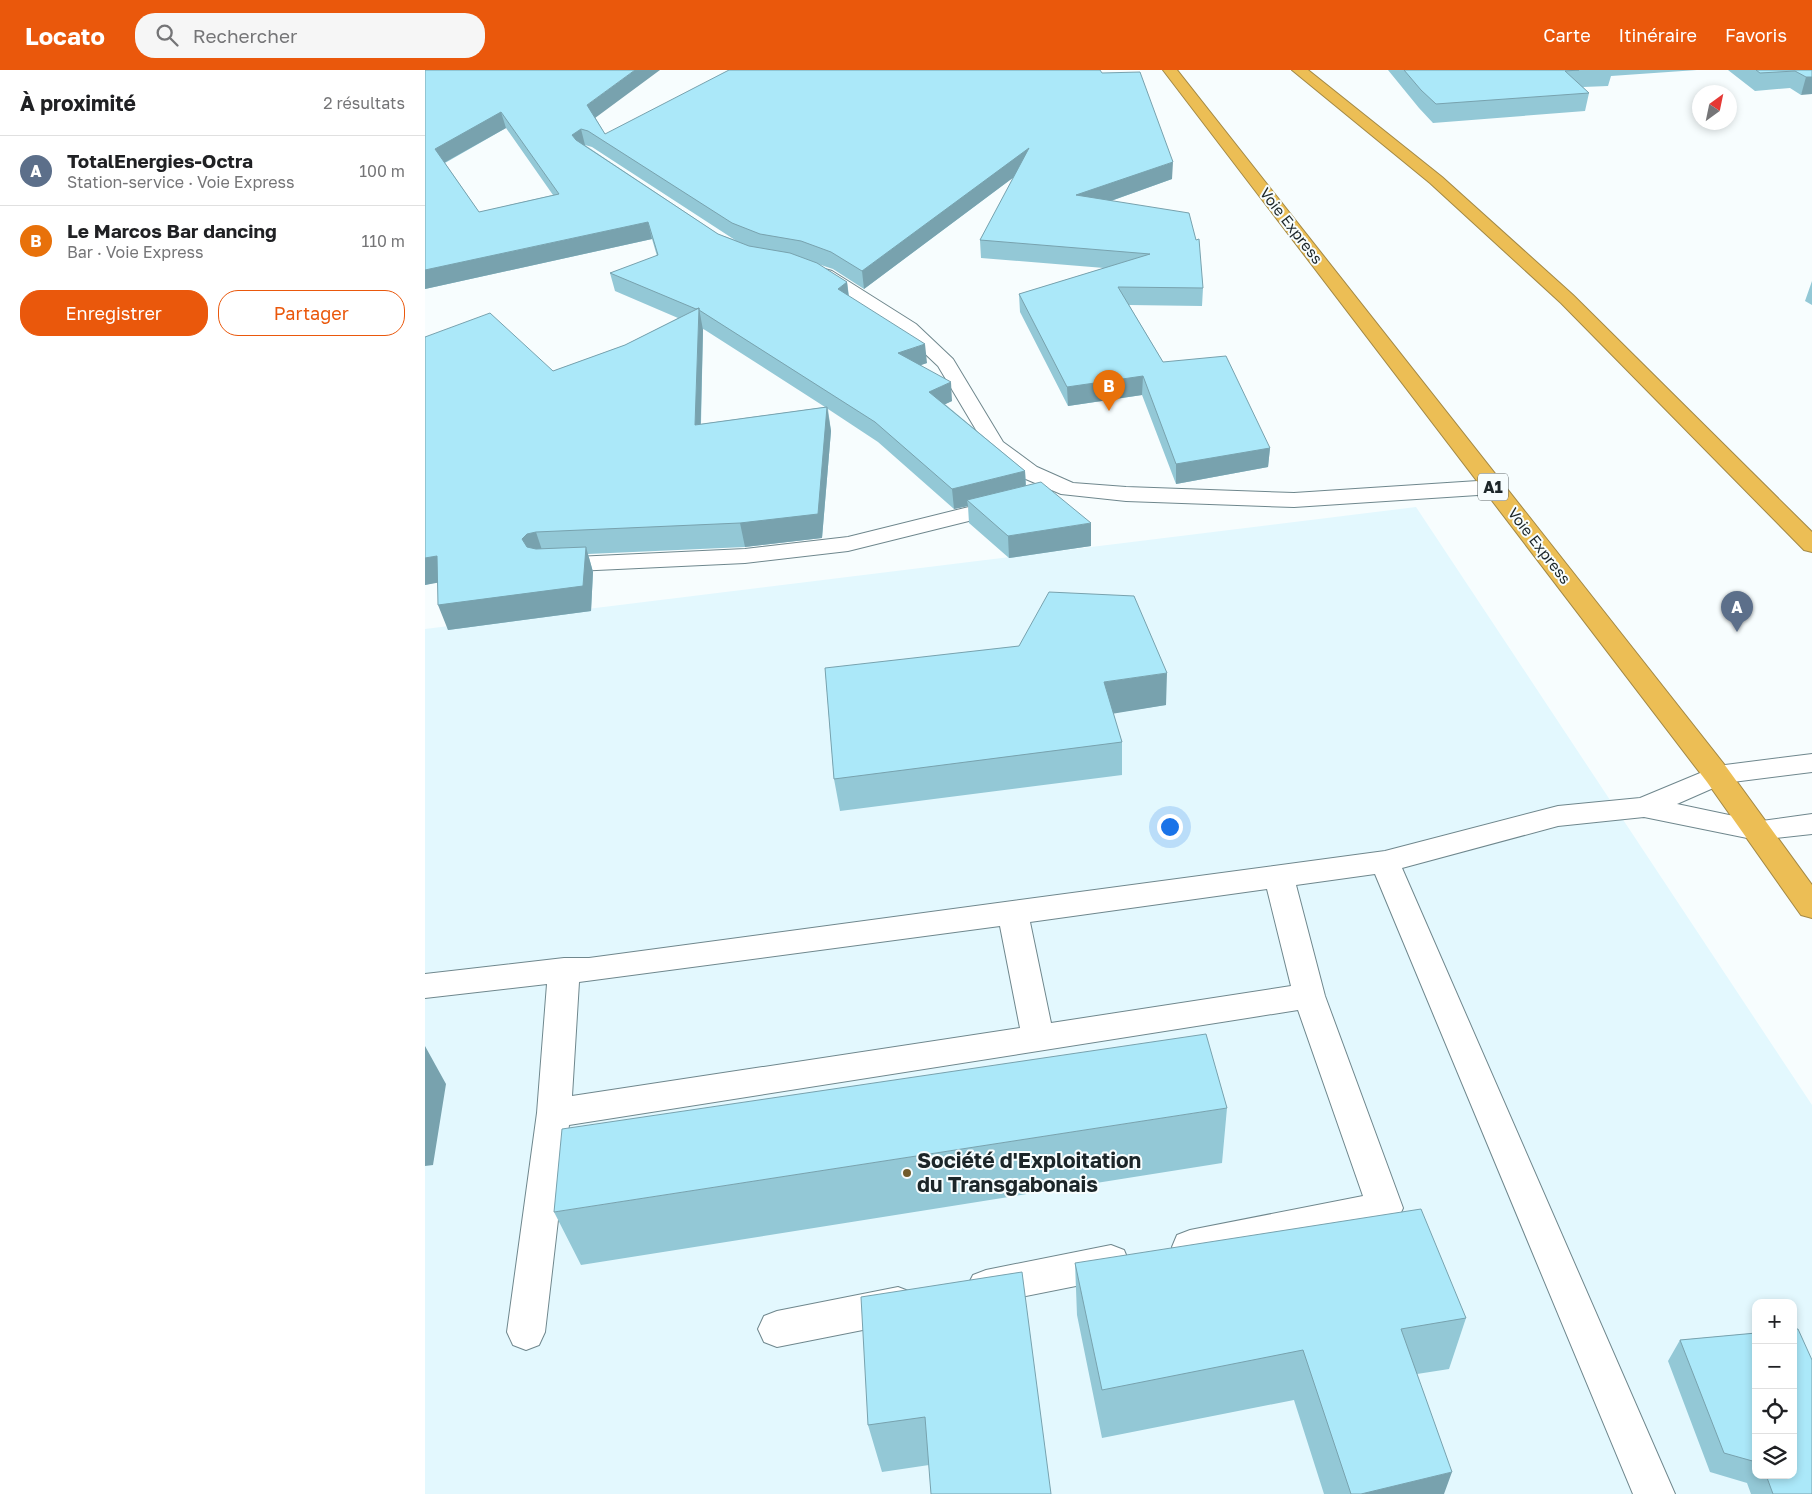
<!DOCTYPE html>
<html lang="fr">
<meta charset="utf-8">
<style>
body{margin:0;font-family:"Golos Text",sans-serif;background:#f6f6f6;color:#202124}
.controls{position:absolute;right:15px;bottom:15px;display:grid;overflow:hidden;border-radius:10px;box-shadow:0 2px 8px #0003}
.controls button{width:45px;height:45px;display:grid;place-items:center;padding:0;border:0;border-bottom:1px solid #e0e0e0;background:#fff;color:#202124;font:25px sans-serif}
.compass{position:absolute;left:1267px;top:15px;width:45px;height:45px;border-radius:50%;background:#fff;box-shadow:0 2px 8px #0003;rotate:33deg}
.you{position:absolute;left:744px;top:756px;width:18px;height:18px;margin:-12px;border:4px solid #fff;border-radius:50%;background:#1a73e8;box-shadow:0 0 0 8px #1a73e833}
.badge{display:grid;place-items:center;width:32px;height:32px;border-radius:50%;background:#ea580c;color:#fff;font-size:16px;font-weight:700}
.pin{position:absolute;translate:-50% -41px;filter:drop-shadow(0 1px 2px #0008)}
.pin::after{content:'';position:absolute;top:26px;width:18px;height:15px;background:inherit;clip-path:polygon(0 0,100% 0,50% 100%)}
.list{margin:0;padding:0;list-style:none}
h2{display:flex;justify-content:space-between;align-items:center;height:65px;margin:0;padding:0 20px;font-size:21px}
h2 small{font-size:16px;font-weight:400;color:#757577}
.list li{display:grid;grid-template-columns:32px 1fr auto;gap:15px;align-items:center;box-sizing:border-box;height:70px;padding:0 20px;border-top:1px solid #e0e0e0}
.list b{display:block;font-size:19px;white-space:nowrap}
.list p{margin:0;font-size:16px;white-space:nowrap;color:#757577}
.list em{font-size:16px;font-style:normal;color:#757577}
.actions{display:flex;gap:10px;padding:15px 20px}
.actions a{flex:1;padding:11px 0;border:1px solid #ea580c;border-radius:20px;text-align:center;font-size:18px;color:#ea580c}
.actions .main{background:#ea580c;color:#fff}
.icon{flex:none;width:28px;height:28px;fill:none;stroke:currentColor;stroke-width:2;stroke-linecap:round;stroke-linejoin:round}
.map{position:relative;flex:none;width:1387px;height:1424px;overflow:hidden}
header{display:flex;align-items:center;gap:30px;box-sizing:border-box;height:70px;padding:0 25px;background:#ea580c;color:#fff}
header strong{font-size:24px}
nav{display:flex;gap:28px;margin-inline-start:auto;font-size:18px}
.search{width:350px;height:45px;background:#f6f6f6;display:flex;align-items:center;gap:12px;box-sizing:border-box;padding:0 18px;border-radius:20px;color:#757577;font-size:19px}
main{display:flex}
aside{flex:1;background:#fff}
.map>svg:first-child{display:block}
.built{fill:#e3f8fe;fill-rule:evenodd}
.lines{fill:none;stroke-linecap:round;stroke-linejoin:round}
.lane-casing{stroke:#6f878d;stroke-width:2}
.street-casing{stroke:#6f878d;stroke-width:2}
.secondary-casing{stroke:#6f878d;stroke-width:2}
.highway-casing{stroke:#a38946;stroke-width:2}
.lane{fill:#fff;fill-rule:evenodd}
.street{fill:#fff;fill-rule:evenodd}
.secondary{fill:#fff;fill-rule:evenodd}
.highway{fill:#ecbe55;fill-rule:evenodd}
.wall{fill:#93c8d6;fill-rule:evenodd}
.shaded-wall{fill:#78a2ae}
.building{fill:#abe8f9;stroke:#78a2ae;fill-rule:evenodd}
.poi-dot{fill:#725c2c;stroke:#f7fdfe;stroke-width:2}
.labels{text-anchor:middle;stroke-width:4;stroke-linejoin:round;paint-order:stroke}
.far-street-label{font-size:15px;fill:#1c2629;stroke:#f7fdfe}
.shield{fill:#f7fdfe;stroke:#5e6669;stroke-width:1}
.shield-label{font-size:16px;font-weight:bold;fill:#1c2629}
.near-poi-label{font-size:21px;font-weight:bold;fill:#1c2629;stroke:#f7fdfe;text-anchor:start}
</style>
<header>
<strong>Locato</strong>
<div class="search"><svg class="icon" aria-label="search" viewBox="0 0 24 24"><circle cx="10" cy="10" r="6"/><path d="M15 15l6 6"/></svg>Rechercher</div>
<nav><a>Carte</a><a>Itinéraire</a><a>Favoris</a></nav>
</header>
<main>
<aside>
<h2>À proximité<small>2 résultats</small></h2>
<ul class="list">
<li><span class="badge" style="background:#5c6f8a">A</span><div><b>TotalEnergies-Octra</b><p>Station-service · Voie Express</p></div><em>100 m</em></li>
<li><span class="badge" style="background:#e8710a">B</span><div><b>Le Marcos Bar dancing</b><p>Bar · Voie Express</p></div><em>110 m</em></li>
</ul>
<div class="actions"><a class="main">Enregistrer</a><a>Partager</a></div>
</aside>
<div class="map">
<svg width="1387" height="1424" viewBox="0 0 1387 1424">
<rect width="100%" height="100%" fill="#f7fdfe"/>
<path class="built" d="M 991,437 L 1387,1035 L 1387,1424 L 0,1424 L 0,559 ZM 1331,1233 L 1368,1233 L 1368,1405 L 1331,1405 Z"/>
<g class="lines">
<defs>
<path id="lane" d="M 1292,696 L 1302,698 L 1306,705 L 1302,712 L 1252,734 L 1342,753 L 1346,760 L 1342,767 L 1332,770 L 1219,747 L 1133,756 L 977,798 L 1250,1424 L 1208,1424 L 950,804 L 871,815 L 900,926 L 978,1138 L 973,1149 L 960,1154 L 765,1194 L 752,1189 L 747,1177 L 752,1165 L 765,1160 L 938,1126 L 873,940 L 144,1055 L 120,1262 L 114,1275 L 101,1280 L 88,1275 L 82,1262 L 112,1043 L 122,914 L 0,928 L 0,904 L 139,888 L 164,888 L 960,781 L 1133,736 L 1215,728 ZM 842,819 L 866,916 L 626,953 L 605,852 ZM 575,856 L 595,958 L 147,1026 L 154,912 Z
M 686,1175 L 699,1180 L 704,1192 L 699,1204 L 686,1209 L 561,1234 L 548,1229 L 542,1217 L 548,1205 L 561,1200 Z
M 473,1217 L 486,1222 L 492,1235 L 486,1248 L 473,1253 L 352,1277 L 339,1272 L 333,1259 L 339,1246 L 352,1241 Z"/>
<path id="street" d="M 389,196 L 407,201 L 491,254 L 528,289 L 578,372 L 612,397 L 648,413 L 701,417 L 869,423 L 1068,410 L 1076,412 L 1079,417 L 1076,422 L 1068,424 L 869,437 L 701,431 L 636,424 L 596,407 L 563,380 L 513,296 L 477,262 L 395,209 L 383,205 L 380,201 L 383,197 Z
M 580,428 L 588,430 L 591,435 L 588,440 L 423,481 L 320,493 L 129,502 L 121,500 L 117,495 L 121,490 L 129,488 L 320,479 L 423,467 Z"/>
<path id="secondary" d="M 1387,684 L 1387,702 L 1292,714 L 1282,712 L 1278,705 L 1282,698 L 1292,696 Z
M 1387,744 L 1387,764 L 1332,770 L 1322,767 L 1318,760 L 1322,753 Z"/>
<path id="highway" d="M 738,0 L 752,0 L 1302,698 L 1387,815 L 1387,848 L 1376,845 L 1282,712 Z
M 867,0 L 883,0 L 1017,107 L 1148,225 L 1387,462 L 1387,482 L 1379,480 L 1136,233 L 1005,113 Z"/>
</defs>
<use href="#lane" class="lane-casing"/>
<use href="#street" class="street-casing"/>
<use href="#secondary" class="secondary-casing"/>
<use href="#highway" class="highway-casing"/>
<use href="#lane" class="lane"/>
<use href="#street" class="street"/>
<use href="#secondary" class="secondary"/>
<use href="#highway" class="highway"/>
</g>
<path class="wall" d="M 0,0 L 170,47 L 180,64 L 677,3 L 747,109 L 686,131 L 778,218 L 777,236 L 704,235 L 738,292 L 845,378 L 843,397 L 751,414 L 717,325 L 643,336 L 595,242 L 594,224 L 679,198 L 556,188 L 555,170 L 589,107 L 439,219 L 408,199 L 393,194 L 422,212 L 424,226 L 502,293 L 496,295 L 527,331 L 520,334 L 600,401 L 601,416 L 666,476 L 584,488 L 544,453 L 543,436 L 529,439 L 453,372 L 403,339 L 406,361 L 397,468 L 320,477 L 163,484 L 168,502 L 166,541 L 23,560 L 13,512 L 0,515 L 0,267 L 128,301 L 200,275 L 253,248 L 190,221 L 185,203 L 232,186 L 227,169 L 0,219 ZM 81,58 L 128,125 L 54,142 L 20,93 ZM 160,75 L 167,77 L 310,170 L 293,164 ZM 278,259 L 280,260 L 400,337 L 276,354 Z
M 963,0 L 1272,0 L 1186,6 L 1183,16 L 1158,17 L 1164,23 L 1160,41 L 1008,53 L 994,38 Z
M 1303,0 L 1387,0 L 1376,25 L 1365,18 L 1330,21 Z
M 1387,211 L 1387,235 L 1380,231 Z
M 400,598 L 741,635 L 688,643 L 697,672 L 697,705 L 415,741 L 409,709 Z
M 802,1038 L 797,1093 L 156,1195 L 129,1142 Z
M 650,1193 L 1041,1248 L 1024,1299 L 992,1304 L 1019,1424 L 899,1424 L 869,1330 L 677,1368 L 652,1245 Z
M 597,1202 L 504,1395 L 457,1402 L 443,1355 Z
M 1331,1263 L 1331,1405 L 1368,1405 L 1387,1424 L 1326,1424 L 1322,1413 L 1285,1402 L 1243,1291 L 1255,1270 Z"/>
<path class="shaded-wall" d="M 210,0 L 235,0 L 166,51 L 162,35 Z
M 1381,7 L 1387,7 L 1387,24 L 1376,25 Z
M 76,42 L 81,58 L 15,95 L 10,79 Z
M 156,59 L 160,75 L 151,82 L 147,65 Z
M 604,78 L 605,95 L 439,219 L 437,201 Z
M 748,92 L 747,109 L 652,143 L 651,125 Z
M 223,152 L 227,169 L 0,219 L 0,200 Z
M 422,212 L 424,230 L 413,219 Z
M 274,238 L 278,260 L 275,379 L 270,355 Z
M 500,274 L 502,293 L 475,302 L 473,283 Z
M 718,306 L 717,325 L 643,336 L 642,317 Z
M 526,312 L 527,331 L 506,341 L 504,322 Z
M 402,337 L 406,361 L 397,468 L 320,477 L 315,453 Z
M 845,378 L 843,397 L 751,414 L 751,394 Z
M 600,401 L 601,421 L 542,430 L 543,436 L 529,439 L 527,419 Z
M 666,453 L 666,476 L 584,488 L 583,466 Z
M 111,462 L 119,486 L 106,494 L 97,469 L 102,464 Z
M 161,477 L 168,502 L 166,541 L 23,560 L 13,535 Z
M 12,486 L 22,511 L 0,515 L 0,488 Z
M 742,603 L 741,635 L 680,645 L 679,612 Z
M 0,976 L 21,1014 L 8,1095 L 0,1096 Z
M 1027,1402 L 1019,1424 L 936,1424 Z"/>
<path class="building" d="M 0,0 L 210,0 L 162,35 L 180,64 L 304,0 L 675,0 L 677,3 L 715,2 L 748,92 L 651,125 L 764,143 L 771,170 L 774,169 L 778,218 L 693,217 L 738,292 L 801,286 L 845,378 L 751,394 L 718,306 L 642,317 L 594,224 L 725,184 L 555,170 L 604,78 L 437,201 L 406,182 L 376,171 L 335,164 L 307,153 L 163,61 L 156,59 L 147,65 L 151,70 L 293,164 L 324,176 L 365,183 L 392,193 L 422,212 L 413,219 L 500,274 L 473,283 L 526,312 L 504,322 L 600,401 L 527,419 L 450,352 L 274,240 L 274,238 L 271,239 L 185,203 L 233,185 L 223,152 L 0,200 ZM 76,42 L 134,124 L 54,142 L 10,79 Z
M 979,0 L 1154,0 L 1140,1 L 1164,23 L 1011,34 L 996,20 Z
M 1331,0 L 1387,0 L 1387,7 L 1381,7 L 1370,1 L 1335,3 Z
M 274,238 L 270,355 L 402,337 L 393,444 L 315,453 L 111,462 L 102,464 L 97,469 L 102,477 L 111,479 L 161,477 L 158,516 L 13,535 L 12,486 L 0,488 L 0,267 L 65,243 L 128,301 L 200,275 Z
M 616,412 L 666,453 L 583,466 L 542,430 Z
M 624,522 L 709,526 L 742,603 L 679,612 L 697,672 L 409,709 L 400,598 L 594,576 Z
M 781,964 L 802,1038 L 129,1142 L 137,1059 Z
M 996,1139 L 1041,1248 L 976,1259 L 1027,1402 L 936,1424 L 926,1424 L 878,1280 L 677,1320 L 650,1193 Z
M 597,1202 L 626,1424 L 506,1424 L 500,1347 L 443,1355 L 436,1227 Z
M 1368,1259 L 1373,1259 L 1387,1290 L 1387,1424 L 1348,1424 L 1341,1405 L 1368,1405 Z
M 1331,1263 L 1331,1392 L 1299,1383 L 1255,1270 Z"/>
<circle class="poi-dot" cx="482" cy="1103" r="5"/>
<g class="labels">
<g class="far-street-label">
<text transform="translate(866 156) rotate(52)" y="5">Voie Express</text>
<text transform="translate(1114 476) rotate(52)" y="5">Voie Express</text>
</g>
<rect class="shield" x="1053" y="403.5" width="30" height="27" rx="4"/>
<g class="shield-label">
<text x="1068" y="423">A1</text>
</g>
<g class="near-poi-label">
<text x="492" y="1098">Société d'Exploitation<tspan x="492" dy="24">du Transgabonais</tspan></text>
</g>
</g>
</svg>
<div class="controls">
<button>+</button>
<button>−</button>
<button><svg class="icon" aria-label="locate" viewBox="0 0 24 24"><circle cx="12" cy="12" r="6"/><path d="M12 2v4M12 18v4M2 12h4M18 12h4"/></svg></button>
<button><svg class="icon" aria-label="layers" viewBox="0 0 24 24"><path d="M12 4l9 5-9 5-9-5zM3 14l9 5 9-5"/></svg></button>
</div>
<svg class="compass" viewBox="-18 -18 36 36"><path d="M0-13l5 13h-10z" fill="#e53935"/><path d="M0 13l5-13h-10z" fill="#757577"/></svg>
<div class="you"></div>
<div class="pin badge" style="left:1312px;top:562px;background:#5c6f8a">A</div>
<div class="pin badge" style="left:684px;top:341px;background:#e8710a">B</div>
</div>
</main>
